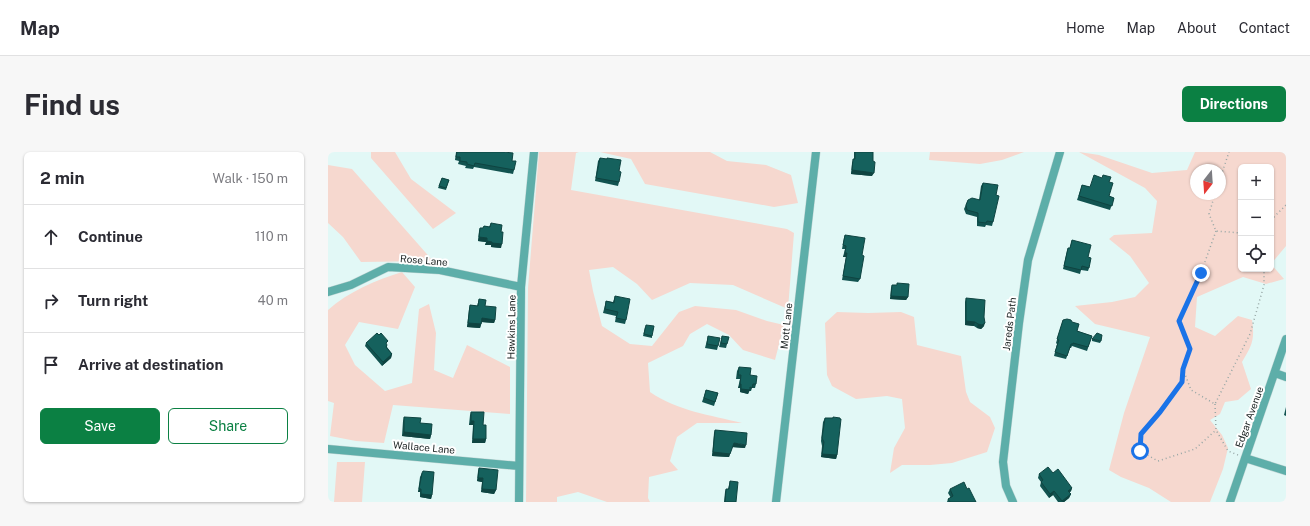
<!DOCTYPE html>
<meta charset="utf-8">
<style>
body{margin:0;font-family:"Public Sans",sans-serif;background:#f7f7f7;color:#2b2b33}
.controls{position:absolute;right:12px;top:12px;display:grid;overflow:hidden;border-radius:6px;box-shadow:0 1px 3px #0004}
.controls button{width:36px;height:36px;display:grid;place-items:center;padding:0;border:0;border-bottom:1px solid #e1e1e2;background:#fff;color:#2b2b33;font:20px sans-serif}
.compass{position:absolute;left:862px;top:12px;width:36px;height:36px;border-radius:50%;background:#fff;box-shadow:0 1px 3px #0004;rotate:197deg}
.stop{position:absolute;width:12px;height:12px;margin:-9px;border:3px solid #1a73e8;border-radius:50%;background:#fff}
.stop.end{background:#1a73e8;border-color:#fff;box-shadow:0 1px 4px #0008}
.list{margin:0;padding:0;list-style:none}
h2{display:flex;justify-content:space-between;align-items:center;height:52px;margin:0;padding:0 16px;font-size:17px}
h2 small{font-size:13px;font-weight:400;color:#7c7c81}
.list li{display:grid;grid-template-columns:26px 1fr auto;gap:12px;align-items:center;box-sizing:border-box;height:64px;padding:0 16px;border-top:1px solid #e1e1e2}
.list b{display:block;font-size:15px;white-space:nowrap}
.list em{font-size:13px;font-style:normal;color:#7c7c81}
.actions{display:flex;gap:8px;padding:12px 16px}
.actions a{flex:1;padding:9px 0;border:1px solid #0b8043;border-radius:6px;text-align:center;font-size:14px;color:#0b8043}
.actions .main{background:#0b8043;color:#fff}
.icon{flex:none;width:22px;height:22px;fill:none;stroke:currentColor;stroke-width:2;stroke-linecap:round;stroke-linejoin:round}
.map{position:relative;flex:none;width:958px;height:350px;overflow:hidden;border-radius:6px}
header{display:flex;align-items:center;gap:24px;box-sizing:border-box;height:56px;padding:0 20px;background:#fff;border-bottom:1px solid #e1e1e2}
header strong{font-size:19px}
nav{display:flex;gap:22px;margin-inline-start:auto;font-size:14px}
.intro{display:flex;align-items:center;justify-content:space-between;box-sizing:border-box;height:96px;padding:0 24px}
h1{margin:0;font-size:28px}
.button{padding:10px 18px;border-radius:6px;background:#0b8043;color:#fff;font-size:14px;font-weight:700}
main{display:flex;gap:24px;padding:0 24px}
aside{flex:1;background:#fff;border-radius:6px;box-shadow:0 1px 3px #0004}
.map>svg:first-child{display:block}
.green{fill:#f6d8cf;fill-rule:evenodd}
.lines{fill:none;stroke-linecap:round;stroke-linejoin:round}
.street-casing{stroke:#c2d5d4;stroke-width:9}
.path{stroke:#96a6a5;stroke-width:1.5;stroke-dasharray:1 3;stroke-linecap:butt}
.street{stroke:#5daea9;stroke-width:8}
.wall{fill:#125350}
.shaded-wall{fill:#0f4441}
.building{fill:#15615d;stroke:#0f4441}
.route{stroke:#1a73e8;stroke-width:5}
.labels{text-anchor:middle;stroke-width:4;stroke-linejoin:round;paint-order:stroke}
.street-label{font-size:10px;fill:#181f1f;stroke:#fff}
</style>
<header>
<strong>Map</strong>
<nav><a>Home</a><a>Map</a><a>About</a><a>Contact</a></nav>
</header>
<div class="intro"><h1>Find us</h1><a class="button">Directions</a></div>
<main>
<aside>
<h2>2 min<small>Walk · 150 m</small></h2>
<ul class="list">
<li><svg class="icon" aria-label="ahead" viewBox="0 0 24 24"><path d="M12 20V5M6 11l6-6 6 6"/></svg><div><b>Continue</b></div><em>110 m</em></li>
<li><svg class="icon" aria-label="right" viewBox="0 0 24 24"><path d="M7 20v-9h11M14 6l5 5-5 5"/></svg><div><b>Turn right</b></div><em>40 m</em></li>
<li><svg class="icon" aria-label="arrive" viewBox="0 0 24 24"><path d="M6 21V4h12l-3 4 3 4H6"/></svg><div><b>Arrive at destination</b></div></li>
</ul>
<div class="actions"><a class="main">Save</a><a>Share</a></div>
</aside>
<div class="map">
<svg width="958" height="350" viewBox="0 0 958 350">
<rect width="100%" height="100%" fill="#e2f8f6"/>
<path class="green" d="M 43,0 L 67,0 L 83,27 L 128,61 L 105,77 L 43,6 Z
M 211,0 L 251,0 L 248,1 L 243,38 L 459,77 L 466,81 L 460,157 L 405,133 L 362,131 L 324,148 L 309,132 L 285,115 L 261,118 L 265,139 L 274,174 L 302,192 L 324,194 L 351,160 L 367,154 L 408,158 L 439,169 L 456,173 L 447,208 L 415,198 L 401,183 L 379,172 L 362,182 L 355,194 L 320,211 L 322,240 C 350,259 382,263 414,271 L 369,271 L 349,285 L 342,309 L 350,318 L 321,325 L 320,346 L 322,350 L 279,350 L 250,340 L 229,345 L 229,350 L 198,350 L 200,136 Z
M 272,0 L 382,0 L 399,9 L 438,13 L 463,23 L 470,51 L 446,55 L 317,32 L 303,7 Z
M 602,0 L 696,0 L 674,8 L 652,12 L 601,8 Z
M 751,0 L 771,3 L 824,21 L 859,18 L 867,0 L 958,0 L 958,94 L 943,112 L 943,15 L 913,15 L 913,117 L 943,117 L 943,112 L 956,127 L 938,132 L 915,125 L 869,145 L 867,175 L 887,184 L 910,164 L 924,168 C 927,188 924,193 914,210 L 923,237 L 910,248 L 897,250 L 892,262 L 882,268 L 894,283 L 900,296 L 895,317 L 882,350 L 843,350 L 821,336 L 793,325 L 781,318 L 796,261 L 822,185 L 767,172 L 747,154 L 784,150 L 807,145 L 821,131 L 802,104 L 781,87 L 786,83 L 824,81 L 829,49 L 817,36 ZM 868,18 L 892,18 L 892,42 L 868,42 Z
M 0,13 L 24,17 L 105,109 L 33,110 L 15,85 L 0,71 Z
M 74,120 L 87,135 L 70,177 L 31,170 L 17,193 L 27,213 L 57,239 L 84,231 L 91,157 L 101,152 L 108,181 L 106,218 L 125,226 L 139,193 L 182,215 L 182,262 L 65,253 L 56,291 L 28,289 L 2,284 L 6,251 L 0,249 L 0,158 C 20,140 48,128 74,120 Z
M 509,160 L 540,161 L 573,160 L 586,165 L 589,193 L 633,204 L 638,240 L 642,250 L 662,265 L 667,276 L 659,300 L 624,311 L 602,313 L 574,313 L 562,321 L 566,296 L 577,276 L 574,247 L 559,244 L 528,247 L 504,234 L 499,223 L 497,171 Z
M 9,310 L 37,310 L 34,350 L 6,350 Z"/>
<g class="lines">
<defs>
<path id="street" d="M 0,140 L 23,133 L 60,115 L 112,118 L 193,135
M 947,221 L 958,225
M 0,297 L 191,314
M 917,306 L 958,319
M 191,350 L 193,135 L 206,0
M 448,350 L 488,0
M 685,350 L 678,334 L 675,310 L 691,171 L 700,108 L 732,0
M 902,350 L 958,187"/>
</defs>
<use href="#street" class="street-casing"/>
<path class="path" d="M 892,27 L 901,0
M 887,42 L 881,62 L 888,79 L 913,81
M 943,68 L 958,53
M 888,79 L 873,121 L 851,169 L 862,197 L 855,217 L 863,238 L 887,252 L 922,182 L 936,133 L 936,117
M 855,218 L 854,230 L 832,260 L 813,282 L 812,299 L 830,309 L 867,297 L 888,278
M 887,252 L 888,278 L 900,299 L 910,303"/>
<use href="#street" class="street"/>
</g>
<path class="wall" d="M 128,0 L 176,0 L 184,9 L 186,18 L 185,22 L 146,15 L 145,17 L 137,16 L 138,14 L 130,12 L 131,9 L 127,8 Z
M 526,0 L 545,0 L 544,24 L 523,22 L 524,11 L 526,7 Z
M 272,6 L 291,19 L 291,30 L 290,34 L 267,29 L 270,9 Z
M 114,26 L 121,28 L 118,38 L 110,36 Z
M 655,31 L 668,43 L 665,70 L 664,74 L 658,73 L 657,75 L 649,74 L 649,65 L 638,62 L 636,57 L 640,48 L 651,48 L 653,34 Z
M 754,33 L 762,35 L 781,44 L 786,46 L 782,58 L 749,48 Z
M 163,71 L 173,80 L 173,96 L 163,95 L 163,93 L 157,93 L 158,90 L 150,89 L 151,79 L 152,76 L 155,76 L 156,74 L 161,75 Z
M 517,83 L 534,103 L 532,127 L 530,130 L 514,128 L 518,105 L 515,105 L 517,97 L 514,97 L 516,86 Z
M 744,88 L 760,105 L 761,116 L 760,119 L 753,118 L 752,122 L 735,117 L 739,99 L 740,96 L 742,96 Z
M 569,131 L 580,145 L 578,148 L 562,147 L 563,136 L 564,133 L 569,133 Z
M 287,144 L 298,168 L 297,172 L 287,170 L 288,164 L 275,161 L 278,149 L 285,150 Z
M 638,146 L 656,174 L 653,177 L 649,176 L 646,174 L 637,173 L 637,150 Z
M 151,147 L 167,168 L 166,171 L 154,170 L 152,176 L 139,175 L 141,157 L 142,153 L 149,154 Z
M 735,168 L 749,179 L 764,184 L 759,199 L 744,194 L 743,196 L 742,196 L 738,207 L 726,204 L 729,192 L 728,191 Z
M 317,175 L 324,184 L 324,186 L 315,184 Z
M 380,184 L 390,194 L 389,198 L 377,196 Z
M 394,184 L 399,192 L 398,196 L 391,195 Z
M 764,187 L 773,189 L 772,191 L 764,189 Z
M 38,191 L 59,193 L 59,195 L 64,202 L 63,206 L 54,214 L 37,194 Z
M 411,215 L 422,223 L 428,232 L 427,236 L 424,236 L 423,239 L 421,239 L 420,242 L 412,240 L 412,236 L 410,236 L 412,227 L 408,227 L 409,219 Z
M 378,238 L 390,241 L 386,254 L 374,250 Z
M 958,255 L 958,264 L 956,263 Z
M 143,260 L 155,273 L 158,287 L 157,291 L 144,291 L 145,273 L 141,273 L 142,263 Z
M 76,265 L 92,271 L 103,283 L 102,287 L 74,284 L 75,269 Z
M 497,266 L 509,303 L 508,307 L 493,305 L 494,294 L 493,289 L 495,270 Z
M 387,278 L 417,296 L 404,295 L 401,305 L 384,304 L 386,281 Z
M 151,316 L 168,338 L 166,342 L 153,340 L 154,330 L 149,329 L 150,319 Z
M 94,321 L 104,343 L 103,347 L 92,345 L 92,340 L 90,340 L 92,325 Z
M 725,321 L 744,336 L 743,339 L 741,341 L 743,342 L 741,346 L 736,350 L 730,350 L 725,343 L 721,346 L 712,334 L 713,330 L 710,326 L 711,322 Z
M 402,329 L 408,350 L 396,350 L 397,340 L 398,337 L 400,337 Z
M 622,337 L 639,337 L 648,350 L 619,350 L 620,347 L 623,346 L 620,341 Z"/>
<path class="shaded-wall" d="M 524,18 L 546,21 L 544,24 L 523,22 Z
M 151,85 L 159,86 L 158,90 L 150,89 Z
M 159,89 L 164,90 L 163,93 L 157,93 Z
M 164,91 L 174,92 L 173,96 L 163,95 Z
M 517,101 L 519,101 L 518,105 L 515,105 Z
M 563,144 L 580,145 L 578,148 L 562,147 Z
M 154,166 L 167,168 L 166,171 L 153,170 Z
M 638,169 L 647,170 L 646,174 L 637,173 Z
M 140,171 L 153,172 L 152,176 L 139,175 Z
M 657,171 L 656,174 L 653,177 L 649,176 L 650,172 Z
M 64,202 L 63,206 L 54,214 L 55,210 Z
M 412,232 L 413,232 L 412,236 L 410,236 Z
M 413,237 L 422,238 L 420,242 L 412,240 Z
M 143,269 L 146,269 L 145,273 L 141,273 Z
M 76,280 L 103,283 L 102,287 L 74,284 Z
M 145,287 L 158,287 L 157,291 L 144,291 Z
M 406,291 L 418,293 L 417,296 L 404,295 Z
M 385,300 L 402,302 L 401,305 L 384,304 Z
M 494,302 L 509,303 L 508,307 L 493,305 Z
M 150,326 L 155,326 L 154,330 L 149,329 Z
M 744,336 L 743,339 L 739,343 L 740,339 Z
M 91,337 L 93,337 L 92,340 L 90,340 Z
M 154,337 L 168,338 L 166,342 L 153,340 Z
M 726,339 L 725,343 L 721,346 L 722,342 Z
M 93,342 L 104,343 L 103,347 L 92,345 Z
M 743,342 L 741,346 L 736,350 L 734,350 Z"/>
<path class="building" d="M 129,0 L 176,0 L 185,1 L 184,9 L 188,9 L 186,18 L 147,11 L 146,14 L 139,12 L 139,10 L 132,9 L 132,5 L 128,5 Z
M 527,0 L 545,0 L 545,9 L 547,10 L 546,21 L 524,18 L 525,7 L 527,7 Z
M 272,6 L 279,7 L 279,6 L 293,8 L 291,19 L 293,20 L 291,30 L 268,26 Z
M 766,23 L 774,26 L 775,23 L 783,25 L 781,30 L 785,31 L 781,44 L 786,46 L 784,54 L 751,44 L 754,33 L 762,35 Z
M 114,26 L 121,28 L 118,36 L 111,34 Z
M 655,31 L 670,33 L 668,43 L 671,44 L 665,70 L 659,69 L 658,71 L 650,70 L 650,61 L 639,58 L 638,53 L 640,48 L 644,46 L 652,48 Z
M 163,71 L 174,73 L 173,80 L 175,80 L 174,92 L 164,91 L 164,90 L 159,89 L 159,86 L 151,85 L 152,76 L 155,76 L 156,74 L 162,75 Z
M 517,83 L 537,86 L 534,103 L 536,104 L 532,127 L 515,124 L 519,101 L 517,101 L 518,94 L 515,93 Z
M 744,88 L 763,93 L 760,105 L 763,106 L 761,116 L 754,114 L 753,118 L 736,114 L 740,96 L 742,96 Z
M 569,131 L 581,132 L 580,145 L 563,144 L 564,133 L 569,133 Z
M 287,144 L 302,147 L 298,168 L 288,166 L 290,160 L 277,157 L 278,149 L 286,151 Z
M 638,146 L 657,148 L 656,165 L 657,171 L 654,173 L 650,172 L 647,170 L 638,169 Z
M 151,147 L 158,148 L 157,154 L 168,155 L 167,168 L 154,166 L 153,172 L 140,171 L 142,153 L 150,154 Z
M 739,167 L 743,168 L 744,170 L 751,172 L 749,179 L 764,184 L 760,195 L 745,191 L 745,192 L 743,192 L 739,204 L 727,200 L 731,188 L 729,187 L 735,168 Z
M 318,173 L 326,174 L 324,184 L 316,182 Z
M 49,181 L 51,183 L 53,181 L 60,189 L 58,191 L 59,193 L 58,195 L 64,202 L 55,210 L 38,191 Z
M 769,181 L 774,183 L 773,189 L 764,187 Z
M 380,184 L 392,186 L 390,194 L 379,192 Z
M 394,184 L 401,185 L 399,192 L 393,191 Z
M 411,215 L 423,216 L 422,223 L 429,224 L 428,232 L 425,232 L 424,236 L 422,235 L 422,238 L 413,237 L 413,232 L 412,232 L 413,223 L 410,223 Z
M 378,238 L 390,241 L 387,250 L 376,246 Z
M 143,260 L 156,260 L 155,273 L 158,273 L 158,287 L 145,287 L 146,269 L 143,269 Z
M 76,265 L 93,266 L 92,271 L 104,272 L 103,283 L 76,280 Z
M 505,265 L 512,266 L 512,267 L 513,267 L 509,303 L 494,302 L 496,290 L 494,286 L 497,266 L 505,266 Z
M 387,278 L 419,281 L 418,293 L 406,291 L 402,302 L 385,300 Z
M 720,315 L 725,321 L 730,317 L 744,336 L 740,339 L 743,342 L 734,349 L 726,339 L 722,342 L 713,330 L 715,328 L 711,322 Z
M 151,316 L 170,318 L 168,338 L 154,337 L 155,326 L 150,326 Z
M 95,319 L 106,320 L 104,343 L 93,342 L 93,337 L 91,337 L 94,321 Z
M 402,329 L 410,330 L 408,350 L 397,350 L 398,337 L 401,337 Z
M 636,330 L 639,337 L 641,336 L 648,350 L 622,350 L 620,347 L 625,344 L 622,337 Z"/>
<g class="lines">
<path class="route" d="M 812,299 L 813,282 L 832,260 L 854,230 L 855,217 L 862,197 L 851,169 L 873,121"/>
</g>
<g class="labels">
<g class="street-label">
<text transform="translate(96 108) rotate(5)" y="4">Rose Lane</text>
<text transform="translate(681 172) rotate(-83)" y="4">Jareds Path</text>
<text transform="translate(458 174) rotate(-84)" y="4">Mott Lane</text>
<text transform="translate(183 175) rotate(-89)" y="4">Hawkins Lane</text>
<text transform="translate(921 265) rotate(-70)" y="4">Edgar Avenue</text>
<text transform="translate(96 295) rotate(5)" y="4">Wallace Lane</text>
</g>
</g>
</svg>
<div class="controls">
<button>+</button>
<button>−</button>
<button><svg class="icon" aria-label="locate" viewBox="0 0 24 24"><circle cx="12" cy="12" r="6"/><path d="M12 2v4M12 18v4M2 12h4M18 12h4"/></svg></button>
</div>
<svg class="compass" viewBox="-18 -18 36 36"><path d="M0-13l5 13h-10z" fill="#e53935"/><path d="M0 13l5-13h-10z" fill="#7c7c81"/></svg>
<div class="stop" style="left:812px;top:299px"></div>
<div class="stop end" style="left:873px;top:121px"></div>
</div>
</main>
